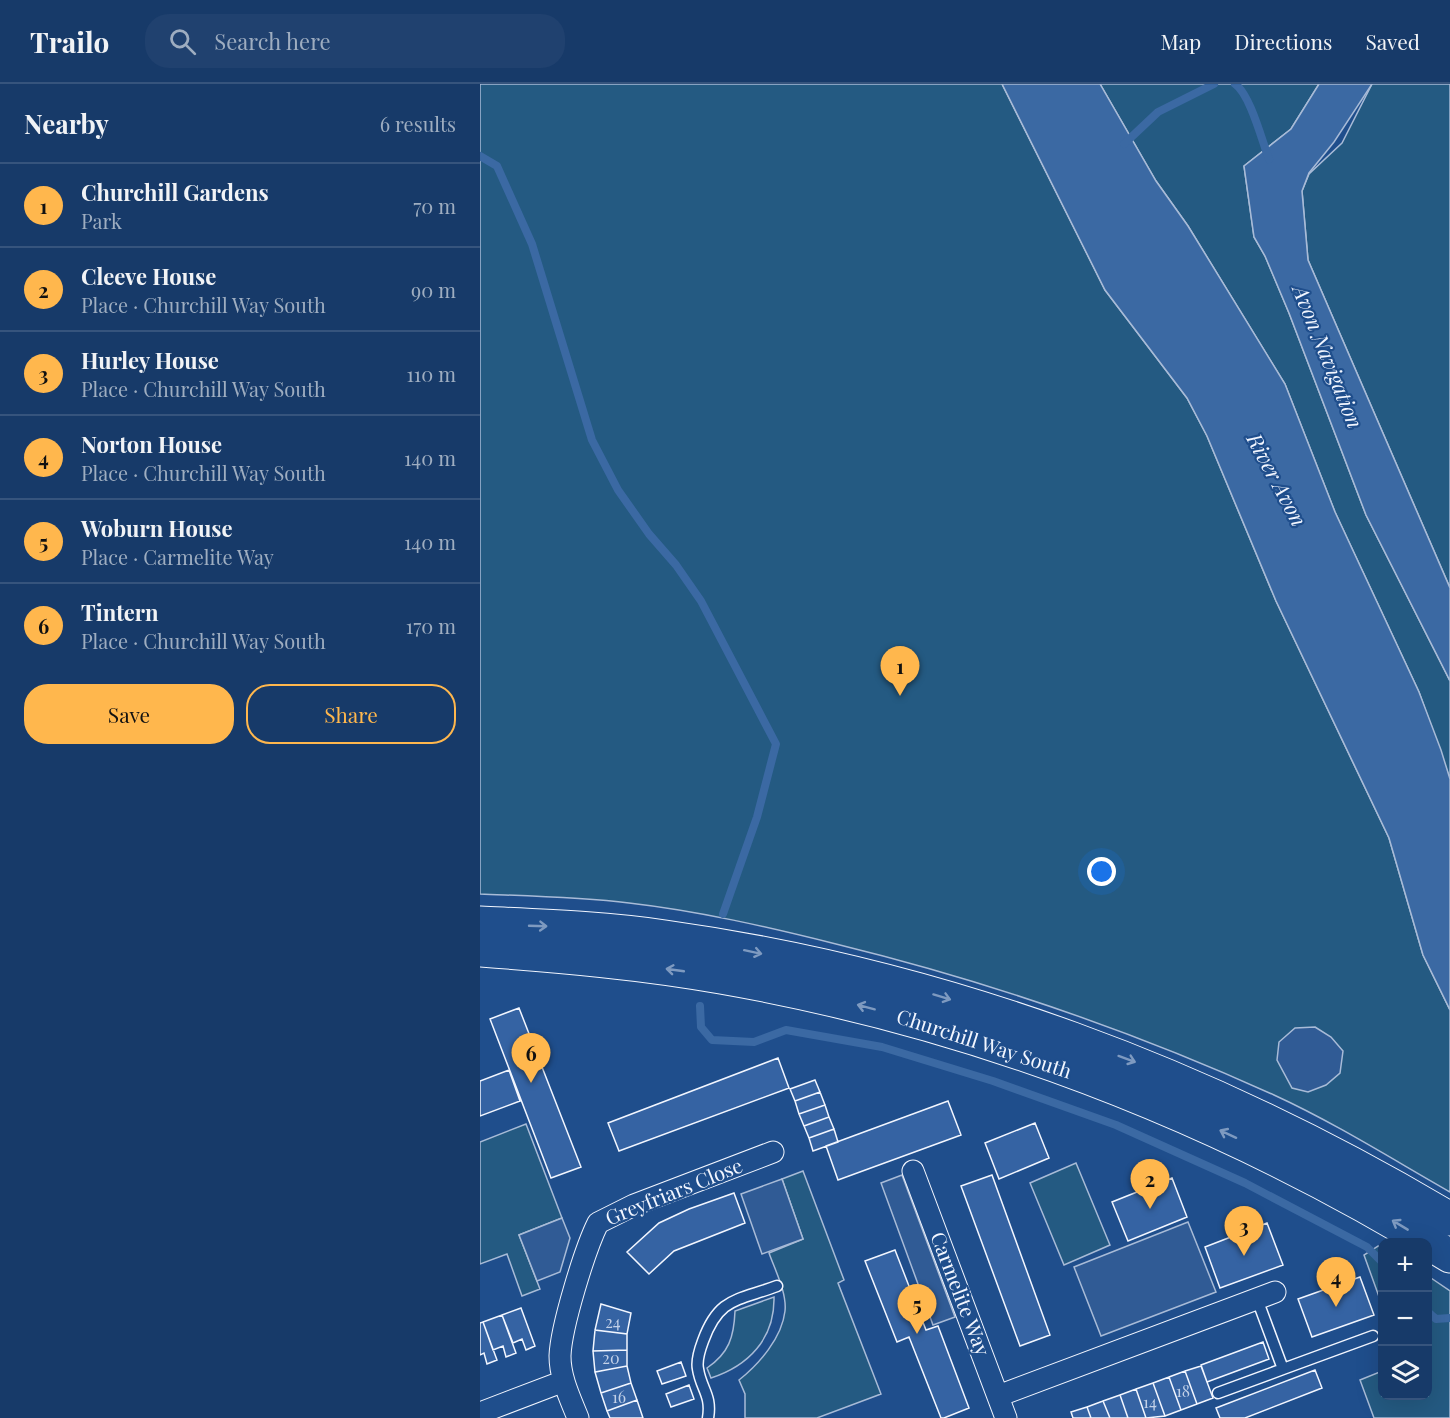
<!DOCTYPE html>
<meta charset="utf-8">
<style>
body{margin:0;font-family:"Playfair Display",serif;background:#20416f;color:#f1f3f6}
.controls{position:absolute;right:18px;bottom:18px;display:grid;overflow:hidden;border-radius:12px;box-shadow:0 6px 24px #0002}
.controls button{width:54px;height:54px;display:grid;place-items:center;padding:0;border:0;border-bottom:2px solid #36547d;background:#173a69;color:#f1f3f6;font:30px sans-serif}
.you{position:absolute;left:622px;top:788px;width:21px;height:21px;margin:-15px;border:4px solid #fff;border-radius:50%;background:#1a73e8;box-shadow:0 0 0 9px #1a73e833}
.badge{display:grid;place-items:center;width:39px;height:39px;border-radius:50%;background:#ffb74d;color:#111;font-size:20px;font-weight:700}
.pin{position:absolute;translate:-50% -50px;filter:drop-shadow(0 2px 3px #0008)}
.pin::after{content:'';position:absolute;top:32px;width:21px;height:18px;background:inherit;clip-path:polygon(0 0,100% 0,50% 100%)}
.list{margin:0;padding:0;list-style:none}
h2{display:flex;justify-content:space-between;align-items:center;height:78px;margin:0;padding:0 24px;font-size:26px}
h2 small{font-size:20px;font-weight:400;color:#9eadc0}
.list li{display:grid;grid-template-columns:39px 1fr auto;gap:18px;align-items:center;box-sizing:border-box;height:84px;padding:0 24px;border-top:2px solid #36547d}
.list b{display:block;font-size:22px;white-space:nowrap}
.list p{margin:0;font-size:20px;white-space:nowrap;color:#9eadc0}
.list em{font-size:20px;font-style:normal;color:#9eadc0}
.actions{display:flex;gap:12px;padding:18px 24px}
.actions a{flex:1;padding:14px 0;border:2px solid #ffb74d;border-radius:24px;text-align:center;font-size:21px;color:#ffb74d}
.actions .main{background:#ffb74d;color:#111}
.icon{flex:none;width:33px;height:33px;fill:none;stroke:currentColor;stroke-width:2;stroke-linecap:round;stroke-linejoin:round}
.map{position:relative;flex:none;width:970px;height:1334px;overflow:hidden}
header{display:flex;align-items:center;gap:36px;box-sizing:border-box;height:84px;padding:0 30px;background:#173a69;border-bottom:2px solid #36547d}
header strong{font-size:28px}
nav{display:flex;gap:33px;margin-inline-start:auto;font-size:21px}
.search{width:420px;height:54px;background:#20416f;display:flex;align-items:center;gap:15px;box-sizing:border-box;padding:0 21px;border-radius:24px;color:#9eadc0;font-size:22px}
main{display:flex}
aside{flex:1;background:#173a69}
.map>svg:first-child{display:block}
.green{fill:#245a82;stroke:#a8bbd7;stroke-width:1.5}
.parking{fill:#305b95;stroke:#a8bbd7;stroke-width:1.5}
.water{fill:#3b69a3;stroke:#a8bbd7;stroke-width:1.5}
.lines{fill:none;stroke-linecap:round;stroke-linejoin:round}
.stream{stroke:#3b69a3;stroke-width:8}
.building{fill:#3563a3;stroke:#f2f6ff;stroke-width:1.5}
.service-casing{stroke:#f2f6ff;stroke-width:13}
.minor-casing{stroke:#f2f6ff;stroke-width:23}
.trunk-casing{stroke:#f2f6ff;stroke-width:35}
.service{stroke:#1f4e8c;stroke-width:10}
.minor{stroke:#1f4e8c;stroke-width:21}
.trunk{stroke:#1f4e8c;stroke-width:33}
.oneway{stroke:#7e9ac0}
.labels{text-anchor:middle;stroke-width:4.5;stroke-linejoin:round;paint-order:stroke}
.number-label{font-size:16px;fill:#c3d1e8}
.street-label{font-size:20px;fill:#f2f6ff;stroke:#1f4e8c}
.water-label{font-size:21px;font-style:italic;fill:#f2f6ff;stroke:#1f4e8c}
</style>
<header>
<strong>Trailo</strong>
<div class="search"><svg class="icon" aria-label="search" viewBox="0 0 24 24"><circle cx="10" cy="10" r="6"/><path d="M15 15l6 6"/></svg>Search here</div>
<nav><a>Map</a><a>Directions</a><a>Saved</a></nav>
</header>
<main>
<aside>
<h2>Nearby<small>6 results</small></h2>
<ul class="list">
<li><span class="badge">1</span><div><b>Churchill Gardens</b><p>Park</p></div><em>70 m</em></li>
<li><span class="badge">2</span><div><b>Cleeve House</b><p>Place · Churchill Way South</p></div><em>90 m</em></li>
<li><span class="badge">3</span><div><b>Hurley House</b><p>Place · Churchill Way South</p></div><em>110 m</em></li>
<li><span class="badge">4</span><div><b>Norton House</b><p>Place · Churchill Way South</p></div><em>140 m</em></li>
<li><span class="badge">5</span><div><b>Woburn House</b><p>Place · Carmelite Way</p></div><em>140 m</em></li>
<li><span class="badge">6</span><div><b>Tintern</b><p>Place · Churchill Way South</p></div><em>170 m</em></li>
</ul>
<div class="actions"><a class="main">Save</a><a>Share</a></div>
</aside>
<div class="map">
<svg width="970" height="1334" viewBox="0 0 970 1334">
<rect width="100%" height="100%" fill="#1f4e8c"/>
<path class="green" d="M 0,0 L 522,0 L 625,206 L 707,314 L 727,352 L 796,517 L 909,754 L 943,871 L 970,926 L 970,1108 C 912,1075 855,1039 794,1011 C 653,947 507,897 356,860 C 288,843 219,827 149,819 C 100,813 50,812 0,810 Z
M 620,0 L 839,0 L 811,45 L 764,82 L 774,153 L 785,172 L 809,229 L 886,431 L 970,597 L 970,695 L 939,608 L 855,428 L 805,300 L 708,142 L 676,97 Z
M 892,0 L 970,0 L 970,504 L 828,176 L 822,107 L 829,90 L 862,59 Z
M 46,1040 L 82,1134 L 39,1151 L 60,1205 L 42,1212 L 27,1170 L 0,1180 L 0,1058 Z
M 596,1079 L 630,1161 L 584,1181 L 550,1099 Z
M 323,1087 L 364,1196 L 358,1199 L 401,1310 L 337,1334 L 265,1334 L 265,1310 L 259,1296 C 279,1280 302,1254 305,1227 C 307,1209 295,1186 289,1169 L 323,1155 L 302,1095 Z
M 898,1162 L 902,1164 L 902,1221 L 884,1171 Z
M 948,1192 L 970,1207 L 970,1334 L 894,1334 L 880,1296 L 902,1287 L 902,1312 L 948,1312 Z
M 294,1213 C 295,1255 268,1282 231,1294 L 227,1284 C 249,1269 254,1253 255,1227 Z"/>
<path class="parking" d="M 835,943 L 851,953 L 863,967 L 860,989 L 846,1001 L 828,1008 L 812,1004 L 797,976 L 799,958 L 815,944 Z
M 422,1091 L 475,1233 L 453,1241 L 401,1099 Z
M 302,1095 L 323,1155 L 282,1170 L 261,1110 Z
M 82,1134 L 90,1154 L 80,1188 L 57,1197 L 39,1151 Z
M 708,1138 L 736,1208 L 621,1252 L 594,1183 Z"/>
<path class="water" d="M 522,0 L 620,0 L 676,97 L 708,142 L 805,300 L 855,428 L 939,608 L 961,666 L 970,695 L 970,926 L 943,871 L 909,754 L 796,517 L 727,352 L 707,314 L 625,206 Z
M 839,0 L 892,0 L 854,58 L 829,89 L 822,107 L 828,176 L 970,504 L 970,597 L 886,431 L 809,229 L 785,172 L 774,153 L 764,82 L 811,45 Z"/>
<g class="lines">
<path class="stream" d="M 755,0 C 770,10 782,57 789,75
M 644,60 L 678,28 L 734,0
M 0,72 L 17,82 L 52,160 L 112,356 L 138,406 L 169,450 L 196,481 L 221,517 L 296,660 L 277,733 L 243,830
M 220,922 L 221,943 L 232,956 L 274,958 L 306,946 L 402,963 L 513,997 L 636,1041 L 765,1099 L 887,1163 L 902,1178
M 948,1228 L 956,1235 L 970,1234"/>
</g>
<path class="building" d="M 39,924 L 101,1083 L 71,1094 L 10,935 Z
M 298,974 L 309,1004 L 139,1067 L 128,1039 Z
M 29,986 L 40,1017 L 0,1032 L 0,997 Z
M 335,996 L 340,1008 L 315,1017 L 310,1005 Z
M 340,1008 L 345,1021 L 319,1030 L 315,1017 Z
M 468,1017 L 481,1051 L 358,1096 L 346,1062 Z
M 345,1021 L 349,1033 L 324,1042 L 319,1030 Z
M 349,1033 L 354,1045 L 329,1054 L 324,1042 Z
M 555,1039 L 569,1074 L 519,1095 L 505,1059 Z
M 354,1045 L 358,1058 L 333,1067 L 329,1054 Z
M 512,1091 L 570,1251 L 540,1262 L 481,1102 Z
M 692,1094 L 707,1133 L 648,1157 L 632,1118 Z
M 254,1109 L 265,1139 L 194,1167 L 169,1190 L 147,1168 L 179,1139 L 209,1125 Z
M 787,1139 L 803,1181 L 740,1204 L 725,1163 Z
M 415,1166 L 446,1246 L 458,1242 L 489,1324 L 464,1334 L 461,1334 L 429,1253 L 417,1258 L 385,1177 Z
M 880,1193 L 894,1231 L 832,1253 L 818,1215 Z
M 121,1220 L 151,1229 L 147,1250 L 115,1246 Z
M 41,1224 L 55,1262 L 46,1266 L 42,1255 L 33,1259 L 22,1231 Z
M 22,1231 L 36,1269 L 26,1273 L 23,1262 L 13,1266 L 3,1238 Z
M 3,1238 L 17,1276 L 7,1280 L 4,1269 L 0,1271 L 0,1239 Z
M 115,1246 L 147,1250 L 147,1266 L 113,1267 Z
M 783,1258 L 789,1275 L 727,1298 L 721,1281 Z
M 147,1266 L 147,1282 L 115,1288 L 113,1267 Z
M 201,1278 L 206,1292 L 182,1300 L 177,1287 Z
M 147,1282 L 151,1299 L 121,1309 L 115,1288 Z
M 721,1282 L 733,1314 L 717,1320 L 705,1287 Z
M 835,1286 L 842,1304 L 765,1334 L 740,1334 L 736,1324 Z
M 705,1287 L 717,1320 L 701,1326 L 689,1293 Z
M 689,1293 L 701,1326 L 685,1332 L 673,1299 Z
M 151,1299 L 157,1316 L 127,1327 L 121,1309 Z
M 673,1299 L 685,1332 L 666,1334 L 656,1305 Z
M 209,1301 L 214,1315 L 191,1323 L 186,1310 Z
M 656,1305 L 666,1334 L 648,1334 L 640,1311 Z
M 640,1311 L 648,1334 L 630,1334 L 623,1317 Z
M 157,1316 L 163,1334 L 130,1334 L 127,1327 Z
M 623,1317 L 630,1334 L 611,1334 L 607,1323 Z
M 607,1323 L 611,1334 L 593,1334 L 591,1328 Z"/>
<g class="lines">
<defs>
<path id="service" d="M 777,1215 L 803,1285 L 893,1252
M 738,1309 L 803,1285
M 228,1334 C 232,1311 221,1305 218,1285 C 216,1276 220,1265 223,1257 C 239,1213 257,1217 297,1202"/>
<path id="minor" d="M 433,1087 L 526,1334
M 518,1312 L 795,1208
M 0,1329 L 84,1297
M 98,1334 C 90,1314 80,1294 80,1272 C 81,1243 105,1165 118,1139 L 154,1121 L 293,1068"/>
<path id="trunk" d="M 0,839 C 62,842 124,844 185,853 C 464,892 729,991 970,1135
M 0,866 C 81,872 162,879 241,893 C 503,939 744,1033 970,1172"/>
</defs>
<use href="#service" class="service-casing"/>
<use href="#minor" class="minor-casing"/>
<use href="#trunk" class="trunk-casing"/>
<use href="#service" class="service"/>
<use href="#minor" class="minor"/>
<use href="#trunk" class="trunk"/>
</g>
<defs><path id="oneway-shaft" d="M-6 0H5M1.5-3L5.5 0L1.5 3" fill="none" stroke-width="1.6" stroke-linecap="round" stroke-linejoin="round" transform="scale(1.5)"/></defs>
<g class="oneway">
<use href="#oneway-shaft" transform="translate(58 842) rotate(2)"/>
<use href="#oneway-shaft" transform="translate(273 868) rotate(12)"/>
<use href="#oneway-shaft" transform="translate(195 886) rotate(-172)"/>
<use href="#oneway-shaft" transform="translate(462 913) rotate(17)"/>
<use href="#oneway-shaft" transform="translate(386 923) rotate(-165)"/>
<use href="#oneway-shaft" transform="translate(647 975) rotate(20)"/>
<use href="#oneway-shaft" transform="translate(748 1050) rotate(-155)"/>
<use href="#oneway-shaft" transform="translate(920 1141) rotate(-149)"/>
</g>
<g class="labels">
<g class="number-label">
<text x="133" y="1244">24</text>
<text x="131" y="1280">20</text>
<text x="703" y="1313">18</text>
<text x="139" y="1319">16</text>
<text x="670" y="1324">14</text>
</g>
<g class="street-label">
<text transform="translate(504 960) rotate(18)" y="7">Churchill Way South</text>
<text transform="translate(194 1108) rotate(-22)" y="7">Greyfriars Close</text>
<text transform="translate(480 1210) rotate(69)" y="7">Carmelite Way</text>
</g>
<g class="water-label">
<text transform="translate(847 273) rotate(68)" y="7">Avon Navigation</text>
<text transform="translate(796 396) rotate(62)" y="7">River Avon</text>
</g>
</g>
</svg>
<div class="controls">
<button>+</button>
<button>−</button>
<button><svg class="icon" aria-label="layers" viewBox="0 0 24 24"><path d="M12 4l9 5-9 5-9-5zM3 14l9 5 9-5"/></svg></button>
</div>
<div class="you"></div>
<div class="pin badge" style="left:420px;top:612px">1</div>
<div class="pin badge" style="left:670px;top:1125px">2</div>
<div class="pin badge" style="left:764px;top:1172px">3</div>
<div class="pin badge" style="left:856px;top:1223px">4</div>
<div class="pin badge" style="left:437px;top:1250px">5</div>
<div class="pin badge" style="left:51px;top:999px">6</div>
</div>
</main>
